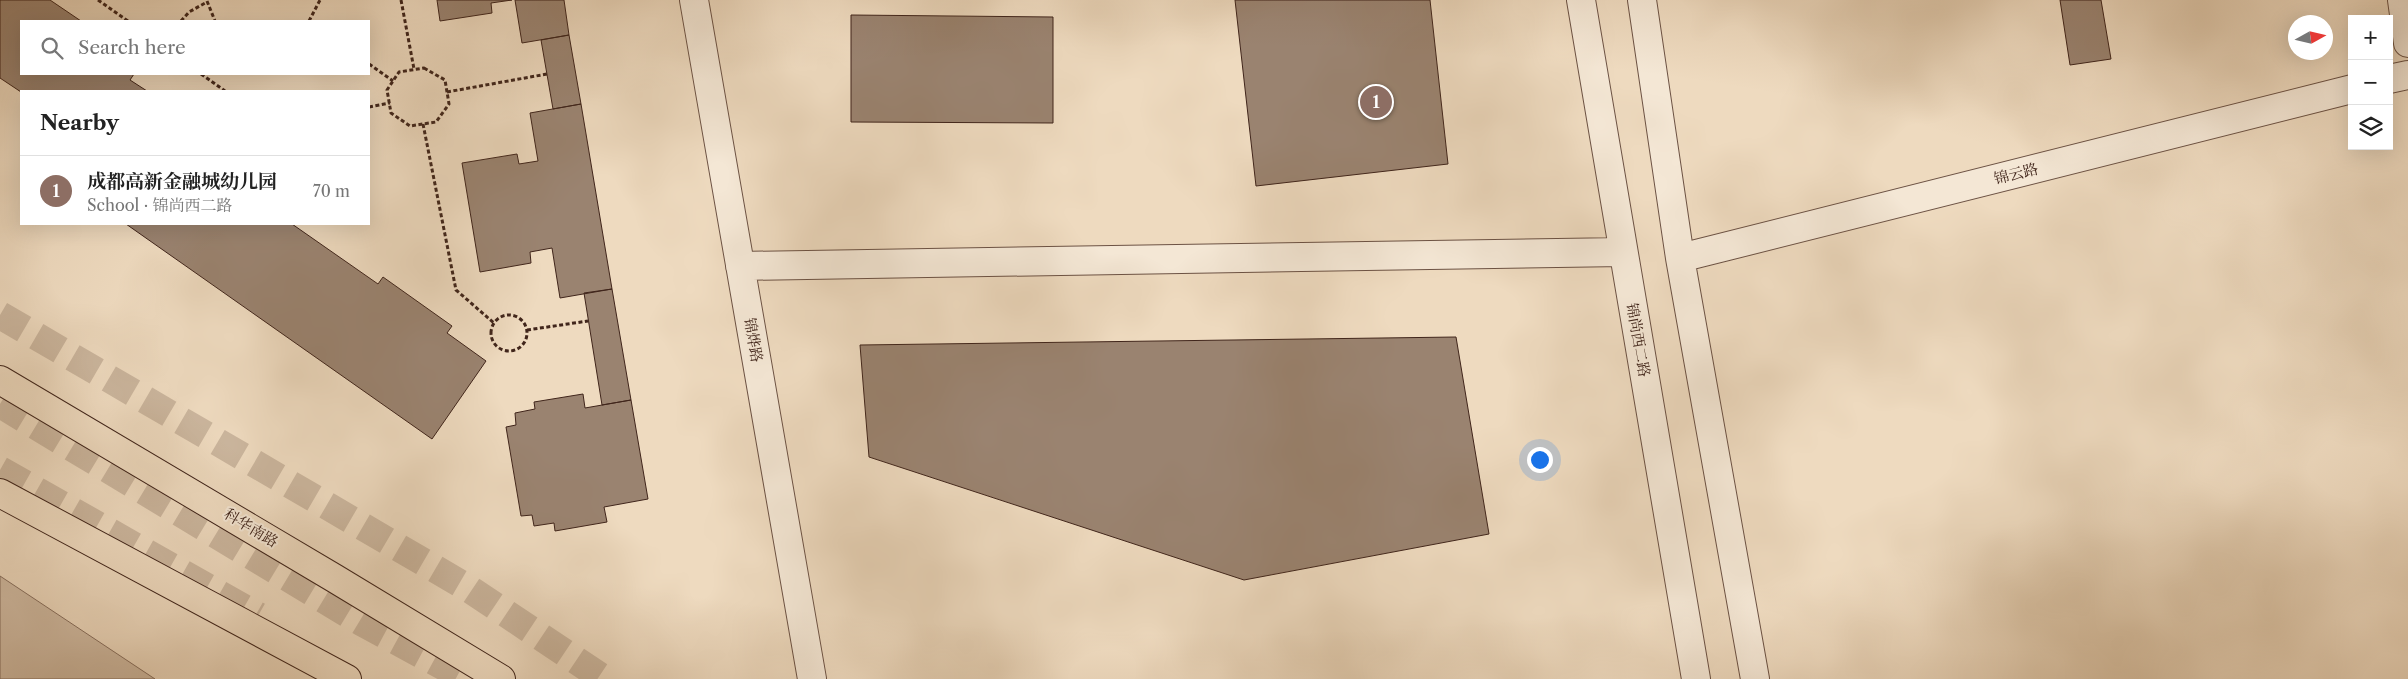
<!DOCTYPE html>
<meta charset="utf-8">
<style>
body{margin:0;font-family:"Libre Caslon Text","Noto Serif SC",serif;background:#f6f6f6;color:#222}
.controls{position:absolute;right:15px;top:15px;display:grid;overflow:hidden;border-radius:0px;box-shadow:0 5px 20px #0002}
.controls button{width:45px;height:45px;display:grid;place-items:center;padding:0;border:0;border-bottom:1px solid #e0e0e0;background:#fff;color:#222;font:25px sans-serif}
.compass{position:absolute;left:2288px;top:15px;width:45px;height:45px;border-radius:50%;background:#fff;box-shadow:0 5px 20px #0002;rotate:82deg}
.you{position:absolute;left:1539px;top:459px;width:18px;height:18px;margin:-12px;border:4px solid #fff;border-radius:50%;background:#1a73e8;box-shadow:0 0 0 8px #1a73e833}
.badge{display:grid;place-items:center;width:32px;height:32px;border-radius:50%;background:#2563eb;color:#fff;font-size:16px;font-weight:700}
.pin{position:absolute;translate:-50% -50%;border:2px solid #fff;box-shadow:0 1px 5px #0006}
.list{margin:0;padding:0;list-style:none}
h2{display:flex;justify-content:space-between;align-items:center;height:65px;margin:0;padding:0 20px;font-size:21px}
h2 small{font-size:16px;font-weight:400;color:#767676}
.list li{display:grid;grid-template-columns:32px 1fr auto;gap:15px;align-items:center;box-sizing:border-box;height:70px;padding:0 20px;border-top:1px solid #e0e0e0}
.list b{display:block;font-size:19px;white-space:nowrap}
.list p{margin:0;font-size:16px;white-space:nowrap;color:#767676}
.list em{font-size:16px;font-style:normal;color:#767676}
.icon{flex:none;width:28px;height:28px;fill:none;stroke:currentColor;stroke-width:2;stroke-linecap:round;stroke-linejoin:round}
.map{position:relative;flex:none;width:2408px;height:679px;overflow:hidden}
.search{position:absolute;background:#fff;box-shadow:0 5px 20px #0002;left:20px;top:20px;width:350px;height:55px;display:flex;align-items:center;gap:12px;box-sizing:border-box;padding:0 18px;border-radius:0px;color:#767676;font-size:19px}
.panel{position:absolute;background:#fff;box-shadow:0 5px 20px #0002;left:20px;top:90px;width:350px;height:135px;border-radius:0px}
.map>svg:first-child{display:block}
.green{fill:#d0bba3;stroke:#88705f}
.building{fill:#9a8370;stroke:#40251b}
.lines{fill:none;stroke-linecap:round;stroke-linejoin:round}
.highway-tunnel{stroke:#cbb69e;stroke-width:28;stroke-dasharray:28 14;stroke-linecap:butt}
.minor-casing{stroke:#6c5244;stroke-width:30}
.major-casing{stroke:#40251b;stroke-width:30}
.path{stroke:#40251b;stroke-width:3;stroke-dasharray:4 2.5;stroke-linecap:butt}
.minor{stroke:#f4e7d5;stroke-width:28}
.major{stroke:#eedabf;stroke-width:28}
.labels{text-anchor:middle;stroke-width:4;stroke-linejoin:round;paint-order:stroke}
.street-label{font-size:15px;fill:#40251b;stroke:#f4e7d5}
</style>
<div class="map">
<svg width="2408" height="679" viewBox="0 0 2408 679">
<rect width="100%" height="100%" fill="#eedabf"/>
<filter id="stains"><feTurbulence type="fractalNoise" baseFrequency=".004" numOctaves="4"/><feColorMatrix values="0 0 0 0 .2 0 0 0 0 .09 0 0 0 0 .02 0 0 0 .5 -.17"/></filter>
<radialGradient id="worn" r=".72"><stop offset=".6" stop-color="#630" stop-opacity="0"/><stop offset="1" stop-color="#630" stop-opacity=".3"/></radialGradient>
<path class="green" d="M 0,576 L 155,679 L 0,679 Z"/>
<path class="building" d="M 0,0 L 50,0 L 81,21 L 21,21 L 21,74 L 134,74 L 130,80 L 147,91 L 21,92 L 0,78 Z
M 437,0 L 512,0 L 491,3 L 492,13 L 440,21 Z
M 515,0 L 564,0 L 569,35 L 522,43 Z
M 1235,0 L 1430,0 L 1448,164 L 1256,186 Z
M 2060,0 L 2101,0 L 2111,59 L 2070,65 Z
M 851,15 L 1053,17 L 1053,123 L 851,122 Z
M 569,35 L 581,104 L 553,109 L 541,40 Z
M 581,104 L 612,289 L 560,298 L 552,248 L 530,252 L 531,263 L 480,272 L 462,163 L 517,154 L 519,164 L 538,161 L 530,113 Z
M 126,224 L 292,224 L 378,284 L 383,277 L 452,326 L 447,333 L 486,361 L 432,439 Z
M 612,289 L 631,400 L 602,405 L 584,293 Z
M 1456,337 L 1489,534 L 1244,580 L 869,457 L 860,345 Z
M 583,394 L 585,408 L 631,400 L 648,499 L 604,507 L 607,522 L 555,531 L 554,523 L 534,526 L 532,515 L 521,516 L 506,427 L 516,425 L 515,413 L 535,409 L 534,402 Z"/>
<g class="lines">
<path class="highway-tunnel" d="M 0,315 L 468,588 L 604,679
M 0,404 L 363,623 L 467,679
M 0,470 L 258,616"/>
<defs>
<path id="minor" d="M 694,0 L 812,679
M 1581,0 L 1696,679
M 1642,0 L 1680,258 L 1755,679
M 2402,0 L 2408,43
M 2389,79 L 2408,75
M 1680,258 L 2352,89
M 740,266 L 1623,252"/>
<path id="major" d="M 0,380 L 334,578 L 501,679
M 0,493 L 347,679"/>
</defs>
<use href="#minor" class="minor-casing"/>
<use href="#major" class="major-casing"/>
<path class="path" d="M 98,0 L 128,21
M 401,0 L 414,69
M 207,1 L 215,21
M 181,21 L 189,12 L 207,2
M 309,21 L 320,0
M 369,64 L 393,81
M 424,68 L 445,80 L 449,104 L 436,122 L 410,126 L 391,113 L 387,90 L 399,72 Z
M 201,74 L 225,91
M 447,92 L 547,74
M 369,107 L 390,103
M 423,124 L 456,290 L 494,323
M491 333a18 18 0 1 1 36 0a18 18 0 1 1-36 0Z
M 527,330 L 588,321"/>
<use href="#minor" class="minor"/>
<use href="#major" class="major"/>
</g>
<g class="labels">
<g class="street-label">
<text transform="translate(2016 174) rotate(-14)" y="5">锦云路</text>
<text transform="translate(753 340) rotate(80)" y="5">锦烨路</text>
<text transform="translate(1638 340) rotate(80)" y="5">锦尚西二路</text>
<text transform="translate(251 528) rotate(31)" y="5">科华南路</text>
</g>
</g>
<rect width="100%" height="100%" filter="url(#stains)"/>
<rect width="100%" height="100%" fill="url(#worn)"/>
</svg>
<div class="controls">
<button>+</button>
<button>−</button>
<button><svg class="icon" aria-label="layers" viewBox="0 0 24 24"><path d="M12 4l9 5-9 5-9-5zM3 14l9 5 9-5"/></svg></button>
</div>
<svg class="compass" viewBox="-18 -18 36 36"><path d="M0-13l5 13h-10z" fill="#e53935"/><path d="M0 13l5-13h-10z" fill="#767676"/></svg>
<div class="you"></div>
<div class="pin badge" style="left:1376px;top:102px;background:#8d6e63">1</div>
<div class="search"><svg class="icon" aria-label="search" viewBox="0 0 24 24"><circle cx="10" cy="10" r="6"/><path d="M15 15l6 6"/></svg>Search here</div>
<section class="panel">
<h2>Nearby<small></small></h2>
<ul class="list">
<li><span class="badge" style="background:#8d6e63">1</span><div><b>成都高新金融城幼儿园</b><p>School · 锦尚西二路</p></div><em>70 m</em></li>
</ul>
</section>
</div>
